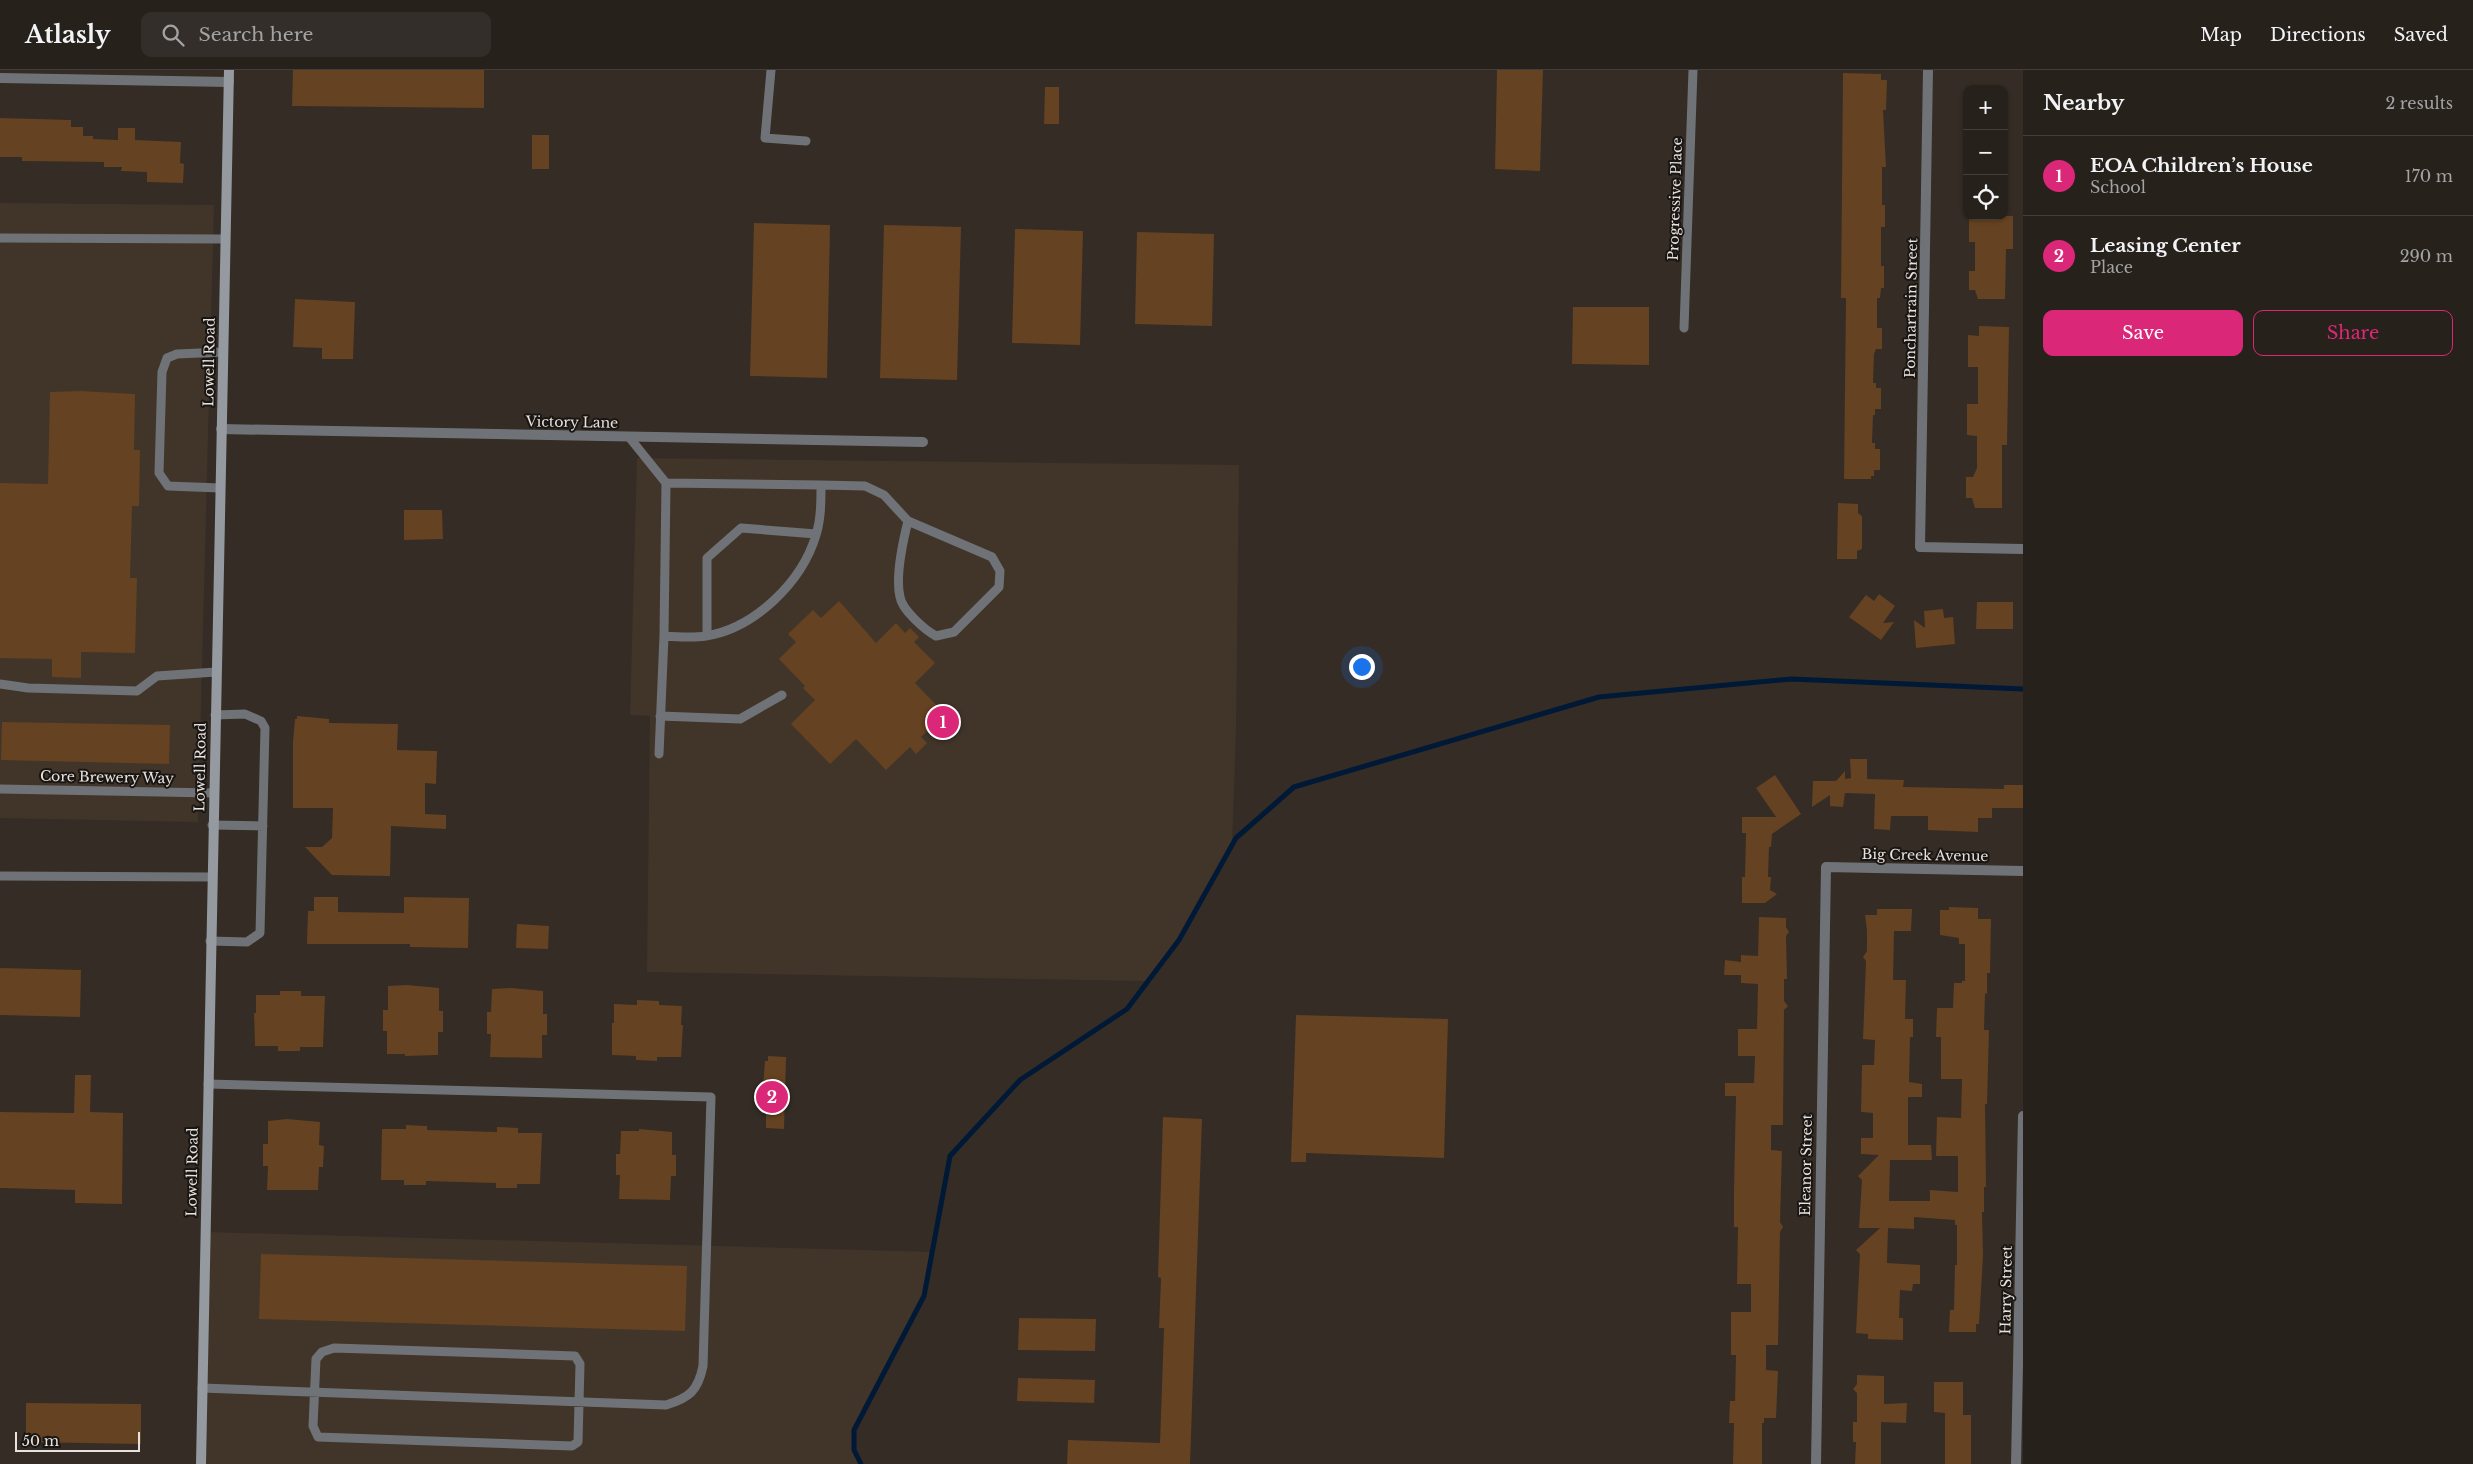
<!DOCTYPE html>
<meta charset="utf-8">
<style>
body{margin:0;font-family:"Libre Baskerville",serif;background:#332e29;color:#f1f3f6}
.controls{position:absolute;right:15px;top:15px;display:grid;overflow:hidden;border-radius:10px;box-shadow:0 1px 4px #0004}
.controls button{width:45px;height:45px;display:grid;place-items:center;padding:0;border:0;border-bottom:1px solid #433e3b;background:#27211c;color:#f1f3f6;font:25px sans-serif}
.scale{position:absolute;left:15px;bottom:12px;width:125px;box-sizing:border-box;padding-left:5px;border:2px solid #e8e2de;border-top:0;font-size:14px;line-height:18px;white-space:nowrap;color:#e8e2de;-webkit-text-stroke:4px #191512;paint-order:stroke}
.you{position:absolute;left:1361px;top:596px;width:18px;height:18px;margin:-12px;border:4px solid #fff;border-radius:50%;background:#1a73e8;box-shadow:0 0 0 8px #1a73e833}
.badge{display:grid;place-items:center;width:32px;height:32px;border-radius:50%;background:#db2777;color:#fff;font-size:16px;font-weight:700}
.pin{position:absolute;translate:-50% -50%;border:2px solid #fff;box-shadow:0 1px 5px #0006}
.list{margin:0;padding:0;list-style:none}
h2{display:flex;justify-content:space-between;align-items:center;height:65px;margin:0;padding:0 20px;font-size:21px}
h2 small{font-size:16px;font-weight:400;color:#a4a3a3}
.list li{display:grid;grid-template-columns:32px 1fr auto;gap:15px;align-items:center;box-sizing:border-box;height:80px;padding:0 20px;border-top:1px solid #433e3b}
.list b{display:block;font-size:19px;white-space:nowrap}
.list p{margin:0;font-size:16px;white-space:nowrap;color:#a4a3a3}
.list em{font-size:16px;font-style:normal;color:#a4a3a3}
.actions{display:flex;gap:10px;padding:15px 20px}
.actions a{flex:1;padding:11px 0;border:1px solid #db2777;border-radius:10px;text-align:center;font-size:18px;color:#db2777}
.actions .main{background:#db2777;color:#fff}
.icon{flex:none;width:28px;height:28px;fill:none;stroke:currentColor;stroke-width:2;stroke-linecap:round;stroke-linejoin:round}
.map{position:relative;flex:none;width:2023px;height:1394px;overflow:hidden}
header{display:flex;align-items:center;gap:30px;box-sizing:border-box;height:70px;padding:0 25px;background:#27211c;border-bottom:1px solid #433e3b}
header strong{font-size:24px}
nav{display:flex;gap:28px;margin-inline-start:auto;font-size:18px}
.search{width:350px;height:45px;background:#332e29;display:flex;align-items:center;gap:12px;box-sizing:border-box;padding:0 18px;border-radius:10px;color:#a4a3a3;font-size:19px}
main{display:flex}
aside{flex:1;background:#27211c}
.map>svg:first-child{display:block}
.built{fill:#41352a}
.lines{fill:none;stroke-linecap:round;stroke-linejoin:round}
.stream{stroke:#001936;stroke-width:5}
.building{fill:#654221}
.lane{stroke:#6f7377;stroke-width:9}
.street{stroke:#6f7377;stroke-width:10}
.secondary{stroke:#949aa0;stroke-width:10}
.labels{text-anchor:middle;stroke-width:4;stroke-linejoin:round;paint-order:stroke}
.street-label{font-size:14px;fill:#e8e2de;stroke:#191512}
</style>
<header>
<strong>Atlasly</strong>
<div class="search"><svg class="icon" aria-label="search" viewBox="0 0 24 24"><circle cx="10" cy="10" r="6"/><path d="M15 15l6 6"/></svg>Search here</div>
<nav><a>Map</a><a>Directions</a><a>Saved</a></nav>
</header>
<main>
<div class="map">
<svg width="2023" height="1394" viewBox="0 0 2023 1394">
<rect width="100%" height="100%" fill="#342c25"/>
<path class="built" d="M 0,133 L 214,135 L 198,752 L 0,748 Z
M 637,388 L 1239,395 L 1236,659 L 1232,777 L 1179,870 L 1148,911 L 647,902 L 650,646 L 630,645 Z
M 205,1162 L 933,1182 L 924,1226 L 854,1360 L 854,1380 L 861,1394 L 201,1394 Z"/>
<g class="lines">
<path class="stream" d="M 861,1394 L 854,1380 L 854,1360 L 924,1226 L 950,1086 L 1020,1010 L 1127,939 L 1179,870 L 1236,768 L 1294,717 L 1599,627 L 1791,609 L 2023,619"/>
</g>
<path class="building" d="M 293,0 L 484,0 L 484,38 L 292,36 Z
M 1497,0 L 1543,0 L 1540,101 L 1495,99 Z
M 1843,3 L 1881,4 L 1881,10 L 1887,10 L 1886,40 L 1883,40 L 1886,97 L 1882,97 L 1882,135 L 1885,135 L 1885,157 L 1881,157 L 1881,196 L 1884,196 L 1884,218 L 1881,218 L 1880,228 L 1877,228 L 1877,258 L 1882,258 L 1882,279 L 1876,279 L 1874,284 L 1873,313 L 1876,313 L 1876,318 L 1881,318 L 1881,339 L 1875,339 L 1875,345 L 1873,345 L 1872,373 L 1875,373 L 1875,379 L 1880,379 L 1880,400 L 1874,400 L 1874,406 L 1871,406 L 1871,409 L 1844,409 L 1846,228 L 1841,228 Z
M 1045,17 L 1059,17 L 1059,54 L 1044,54 Z
M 0,48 L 71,50 L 71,57 L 83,57 L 83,66 L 93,66 L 93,69 L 118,70 L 118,58 L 135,58 L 135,70 L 181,72 L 180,93 L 184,94 L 183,113 L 147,112 L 147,102 L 121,101 L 122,97 L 104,97 L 104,92 L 22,91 L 22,87 L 0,87 Z
M 532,65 L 549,65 L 549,99 L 532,99 Z
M 1969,146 L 2013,146 L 2013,179 L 2006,179 L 2005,229 L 1978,229 L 1975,220 L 1969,220 L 1969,201 L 1975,201 L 1975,172 L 1969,172 Z
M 754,153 L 830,155 L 827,308 L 750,306 Z
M 884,155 L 961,157 L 957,310 L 880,308 Z
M 1015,159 L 1083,161 L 1080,275 L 1012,273 Z
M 1137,162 L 1214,164 L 1212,256 L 1135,254 Z
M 295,229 L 355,232 L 353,289 L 322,289 L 322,278 L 293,277 Z
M 1573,237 L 1649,237 L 1649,295 L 1572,294 Z
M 1979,256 L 2009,257 L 2007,375 L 2002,375 L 2002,438 L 1975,438 L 1972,428 L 1966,428 L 1966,407 L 1973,407 L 1977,398 L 1977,366 L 1967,365 L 1967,334 L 1978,334 L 1978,297 L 1968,297 L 1968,265 L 1979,266 Z
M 80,321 L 135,324 L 134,380 L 140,380 L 139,436 L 132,436 L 130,508 L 137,508 L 135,583 L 81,582 L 81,608 L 52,607 L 52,589 L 0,588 L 0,413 L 48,414 L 50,322 Z
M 1838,433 L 1858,434 L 1858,443 L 1862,446 L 1862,479 L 1857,481 L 1857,489 L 1837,489 Z
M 404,440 L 442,440 L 443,469 L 404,470 Z
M 1879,524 L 1895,536 L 1883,553 L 1894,552 L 1881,570 L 1849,547 L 1866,525 L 1874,531 Z
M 839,531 L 876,573 L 896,553 L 905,563 L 910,558 L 919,567 L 914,572 L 935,593 L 915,613 L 945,644 L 921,667 L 927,673 L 916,684 L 910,677 L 886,700 L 856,669 L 830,694 L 791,654 L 815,630 L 803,618 L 805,616 L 779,589 L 796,572 L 788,564 L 813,540 L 821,548 Z
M 1977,532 L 2013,532 L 2013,559 L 1976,559 Z
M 1943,539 L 1944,548 L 1953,547 L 1955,574 L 1916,578 L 1914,550 L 1925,558 L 1924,541 Z
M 297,646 L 329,649 L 329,653 L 398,654 L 397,680 L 437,681 L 436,714 L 425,713 L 425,744 L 446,745 L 446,759 L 391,756 L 390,806 L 332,805 L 305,777 L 322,777 L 332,768 L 333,738 L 293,738 L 293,672 L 295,649 L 297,649 Z
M 2,652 L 170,655 L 169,694 L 1,690 Z
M 1850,689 L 1867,689 L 1867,709 L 1904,710 L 1903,717 L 2004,719 L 2004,715 L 2023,715 L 2023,738 L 1992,738 L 1992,748 L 1978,748 L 1978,762 L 1928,760 L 1928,746 L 1891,746 L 1890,760 L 1874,759 L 1875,724 L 1845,723 L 1843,737 L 1830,736 L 1830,725 L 1812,737 L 1813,711 L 1836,711 L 1845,701 L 1845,709 L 1851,708 Z
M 1775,705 L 1801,744 L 1772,764 L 1771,777 L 1769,777 L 1768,807 L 1771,807 L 1770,820 L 1777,824 L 1765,833 L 1742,833 L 1742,807 L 1745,807 L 1746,763 L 1742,763 L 1742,747 L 1776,747 L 1756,718 Z
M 314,827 L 338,827 L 338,842 L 404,843 L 404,827 L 469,828 L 468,878 L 410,877 L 410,874 L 307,874 L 308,841 L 314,841 Z
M 1949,837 L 1978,838 L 1978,849 L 1991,849 L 1990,903 L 1987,903 L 1987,924 L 1985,923 L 1984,960 L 1989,960 L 1987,1034 L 1985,1034 L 1986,1117 L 1984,1117 L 1984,1142 L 1982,1142 L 1983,1186 L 1979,1254 L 1976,1254 L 1976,1262 L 1949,1262 L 1950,1240 L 1954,1240 L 1955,1195 L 1957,1195 L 1957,1155 L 1955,1155 L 1955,1150 L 1914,1147 L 1914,1159 L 1888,1158 L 1887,1193 L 1920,1195 L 1920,1214 L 1913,1214 L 1912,1221 L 1900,1220 L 1899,1248 L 1903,1248 L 1903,1270 L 1868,1269 L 1868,1264 L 1856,1263 L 1860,1184 L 1856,1180 L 1880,1158 L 1859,1158 L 1862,1110 L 1858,1106 L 1879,1085 L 1861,1084 L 1861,1068 L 1873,1068 L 1873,1043 L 1861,1042 L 1862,995 L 1874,995 L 1875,970 L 1863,969 L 1866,891 L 1863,887 L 1867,881 L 1867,861 L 1865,845 L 1877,845 L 1877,839 L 1912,839 L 1911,861 L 1894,861 L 1893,910 L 1906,910 L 1905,949 L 1913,949 L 1913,967 L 1910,967 L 1909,1012 L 1922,1014 L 1922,1027 L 1908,1027 L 1908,1075 L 1931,1075 L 1932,1090 L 1890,1090 L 1889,1131 L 1930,1131 L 1930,1120 L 1958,1122 L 1958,1086 L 1936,1086 L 1937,1047 L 1961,1048 L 1962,1009 L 1941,1009 L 1941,967 L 1936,967 L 1937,938 L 1953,938 L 1954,913 L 1962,913 L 1962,911 L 1965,911 L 1965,874 L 1959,874 L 1959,868 L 1940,865 L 1940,840 L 1949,840 Z
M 1759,847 L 1786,848 L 1786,857 L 1789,862 L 1786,866 L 1787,909 L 1784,909 L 1784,931 L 1788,936 L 1784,940 L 1783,1055 L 1771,1055 L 1771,1080 L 1782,1081 L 1780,1152 L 1783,1157 L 1780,1162 L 1778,1275 L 1766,1275 L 1766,1300 L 1778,1301 L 1776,1348 L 1764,1348 L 1764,1353 L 1762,1353 L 1762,1394 L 1733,1394 L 1734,1353 L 1729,1353 L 1730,1331 L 1735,1331 L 1736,1285 L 1731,1285 L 1731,1242 L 1751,1242 L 1751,1214 L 1737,1214 L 1738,1157 L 1734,1157 L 1734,1120 L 1736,1026 L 1725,1026 L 1725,1013 L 1754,1013 L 1755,986 L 1738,986 L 1738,959 L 1757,959 L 1758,914 L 1741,913 L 1741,905 L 1724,905 L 1725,890 L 1741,892 L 1741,885 L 1758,886 Z
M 517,854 L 549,856 L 548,879 L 516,878 Z
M 0,898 L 81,900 L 80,947 L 0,945 Z
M 407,915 L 439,918 L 439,941 L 443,941 L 443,962 L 438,962 L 438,985 L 405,986 L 405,984 L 387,984 L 387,961 L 383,961 L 383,940 L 388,940 L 388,916 Z
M 511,918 L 543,921 L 543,944 L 547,944 L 547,965 L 542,965 L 542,988 L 490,987 L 491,964 L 487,964 L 487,942 L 491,942 L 492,919 Z
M 280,921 L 301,921 L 301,926 L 325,926 L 323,977 L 300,977 L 300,981 L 278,981 L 278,976 L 255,976 L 254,943 L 256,943 L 256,925 L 280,925 Z
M 637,930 L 659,931 L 659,935 L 682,936 L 681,955 L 683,955 L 681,987 L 657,987 L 657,991 L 636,990 L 636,986 L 612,985 L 612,953 L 614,953 L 614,934 L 637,935 Z
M 1296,945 L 1448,949 L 1444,1088 L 1306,1083 L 1306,1092 L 1291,1092 Z
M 768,986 L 786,987 L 784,1059 L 766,1058 L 766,1043 L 762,1043 L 762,1036 L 759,1036 L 759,1017 L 763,1017 L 765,991 L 768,991 Z
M 75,1005 L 91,1005 L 90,1042 L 123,1043 L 122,1134 L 75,1133 L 75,1120 L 0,1118 L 0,1042 L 74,1043 Z
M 1163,1047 L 1202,1049 L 1190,1394 L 1067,1394 L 1068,1370 L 1160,1373 L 1164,1258 L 1159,1258 L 1161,1208 L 1158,1207 Z
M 287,1049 L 320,1052 L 319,1075 L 324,1076 L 323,1097 L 319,1097 L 318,1120 L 267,1120 L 268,1096 L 263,1096 L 263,1074 L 268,1074 L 268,1051 Z
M 406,1055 L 427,1056 L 427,1060 L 497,1062 L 497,1057 L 518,1058 L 518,1063 L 542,1063 L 540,1114 L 517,1114 L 517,1118 L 496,1118 L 496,1113 L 426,1111 L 426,1115 L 404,1115 L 404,1110 L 381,1110 L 382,1059 L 406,1059 Z
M 639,1059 L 672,1062 L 672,1085 L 676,1085 L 676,1106 L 671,1106 L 670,1130 L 619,1129 L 620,1105 L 616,1105 L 616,1084 L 620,1084 L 621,1061 L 639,1061 Z
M 261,1184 L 687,1196 L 685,1261 L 259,1249 Z
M 1019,1248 L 1096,1249 L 1095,1281 L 1018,1280 Z
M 1857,1305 L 1884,1306 L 1884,1334 L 1907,1333 L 1906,1353 L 1881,1352 L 1881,1394 L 1855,1394 L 1856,1372 L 1853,1372 L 1853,1352 L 1857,1352 L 1857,1323 L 1853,1319 L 1857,1314 Z
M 1018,1308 L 1095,1310 L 1094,1333 L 1017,1331 Z
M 1934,1312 L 1963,1312 L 1963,1345 L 1971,1345 L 1971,1394 L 1945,1394 L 1945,1343 L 1934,1342 Z
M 26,1333 L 141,1334 L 141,1374 L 26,1372 Z"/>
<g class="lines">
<path class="lane" d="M 771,0 L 765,68 L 806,71
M 0,168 L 225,169
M 1684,258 L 1693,0
M 629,367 L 666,413 L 664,566 C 678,567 692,568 706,566 C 755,558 802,512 816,465 C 821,449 821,432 821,415 L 666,413
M 821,415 L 865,416 L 884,425 L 908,451 L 992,487 L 1000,501 L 999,517 L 954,562 L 936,566 C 925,560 902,540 900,527 C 895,506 903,471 908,451
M 220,418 L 168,416 L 159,403 L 162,302 L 167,288 L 177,284 L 223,282
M 707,565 L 707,488 L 741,458 L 816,464
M 0,614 L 28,618 L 137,621 L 157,606 L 216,602
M 660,646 L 740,649 L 782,625
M 659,684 L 664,566
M 0,719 L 213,723
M 212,755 L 263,756
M 0,806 L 211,807
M 210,871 L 247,872 L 260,863 L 265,658 L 261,651 L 245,644 L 215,645
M 334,1278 L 575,1286 L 580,1294 L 578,1372 L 572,1376 L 318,1367 L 313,1356 L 316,1289 L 322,1282 Z
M 202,1318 L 666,1335 C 689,1328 698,1321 703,1296 L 711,1027 L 208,1014"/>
<path class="street" d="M 1928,0 L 1920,477 L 2023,479
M 0,8 L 229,12
M 221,359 L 923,372
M 1816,1394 L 1826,797 L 2023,801
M 2016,1394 L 2023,1046"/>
<path class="secondary" d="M 201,1394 L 229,0"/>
</g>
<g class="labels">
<g class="street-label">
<text transform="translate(1675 129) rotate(-88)" y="5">Progressive Place</text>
<text transform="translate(1911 238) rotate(-89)" y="5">Ponchartrain Street</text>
<text transform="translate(209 292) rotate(-89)" y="5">Lowell Road</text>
<text transform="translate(572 352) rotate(1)" y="5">Victory Lane</text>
<text transform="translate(200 697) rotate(-89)" y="5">Lowell Road</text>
<text transform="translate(107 707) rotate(1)" y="5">Core Brewery Way</text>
<text transform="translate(1925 785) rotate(1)" y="5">Big Creek Avenue</text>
<text transform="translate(1806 1095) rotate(-89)" y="5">Eleanor Street</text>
<text transform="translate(192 1102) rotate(-89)" y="5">Lowell Road</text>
<text transform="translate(2006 1220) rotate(-89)" y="5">Harry Street</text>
</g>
</g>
</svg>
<div class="controls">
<button>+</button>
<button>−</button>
<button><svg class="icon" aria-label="locate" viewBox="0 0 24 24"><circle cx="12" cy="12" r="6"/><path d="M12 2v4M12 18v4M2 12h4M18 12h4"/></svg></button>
</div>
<div class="scale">50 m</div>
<div class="you"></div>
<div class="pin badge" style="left:943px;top:652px">1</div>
<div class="pin badge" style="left:772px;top:1027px">2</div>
</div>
<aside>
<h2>Nearby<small>2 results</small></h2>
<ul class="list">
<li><span class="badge">1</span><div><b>EOA Children’s House</b><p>School</p></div><em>170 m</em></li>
<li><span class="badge">2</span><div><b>Leasing Center</b><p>Place</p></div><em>290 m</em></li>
</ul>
<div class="actions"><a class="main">Save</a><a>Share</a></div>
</aside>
</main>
